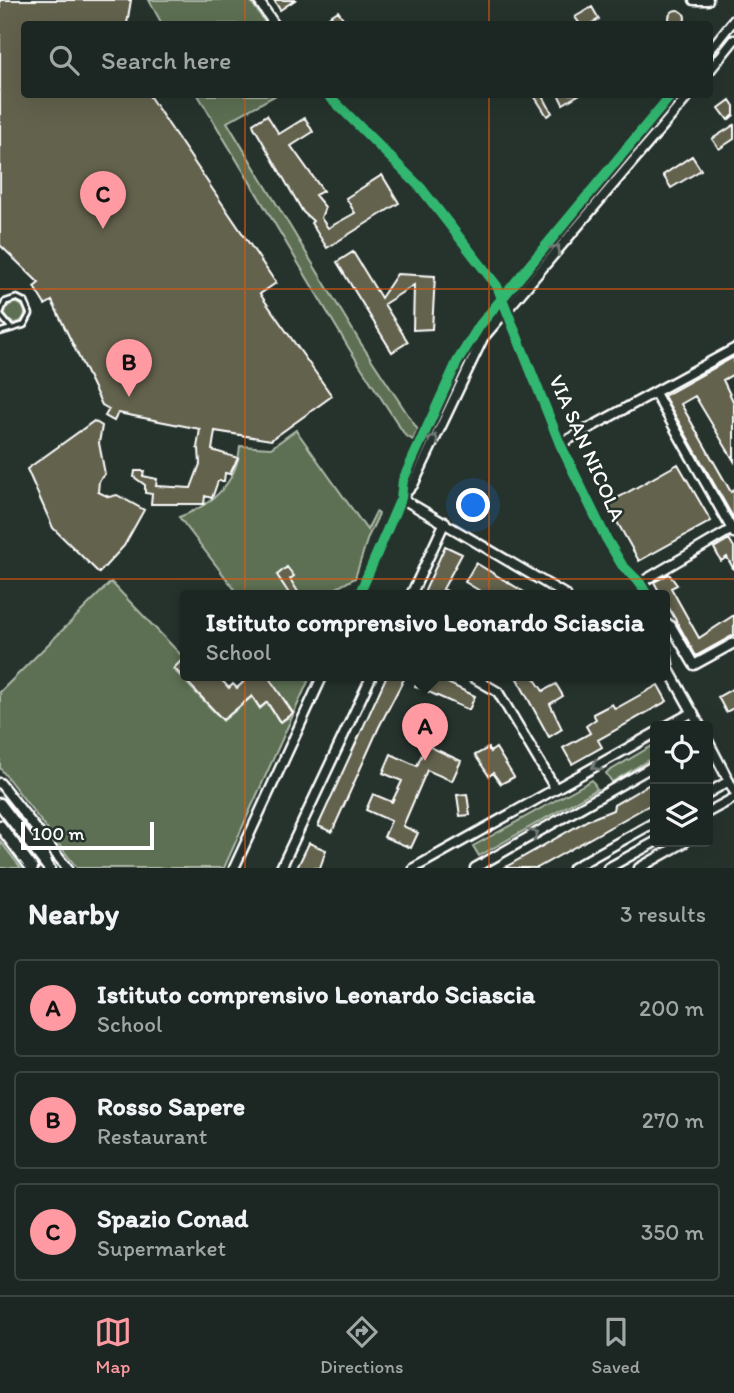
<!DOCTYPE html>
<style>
body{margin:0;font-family:Itim,sans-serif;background:#29322f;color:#f1f3f6}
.controls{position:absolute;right:21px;bottom:21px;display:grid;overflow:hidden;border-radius:7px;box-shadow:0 7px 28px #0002}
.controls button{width:63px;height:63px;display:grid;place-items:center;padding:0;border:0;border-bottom:2px solid #3a4340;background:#1c2622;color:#f1f3f6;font:35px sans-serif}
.scale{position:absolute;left:21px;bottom:18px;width:133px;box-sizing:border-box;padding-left:7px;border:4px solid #fff;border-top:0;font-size:19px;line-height:24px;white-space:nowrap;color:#fff;-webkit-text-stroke:5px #26332d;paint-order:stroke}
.you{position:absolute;left:474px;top:506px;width:24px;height:24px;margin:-18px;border:5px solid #fff;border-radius:50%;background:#1a73e8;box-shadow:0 0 0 10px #1a73e833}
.badge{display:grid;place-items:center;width:46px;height:46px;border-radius:50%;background:#ff9aa2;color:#111;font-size:23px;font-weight:700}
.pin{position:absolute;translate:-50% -58px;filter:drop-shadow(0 2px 4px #0008)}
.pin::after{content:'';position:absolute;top:37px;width:24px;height:21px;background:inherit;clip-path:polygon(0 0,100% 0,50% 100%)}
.popup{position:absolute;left:180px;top:590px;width:490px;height:91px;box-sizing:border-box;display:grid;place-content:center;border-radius:7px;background:#1c2622;filter:drop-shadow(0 2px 5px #0005);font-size:23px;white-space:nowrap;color:#a0a5a5}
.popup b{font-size:26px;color:#f1f3f6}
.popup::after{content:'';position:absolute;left:50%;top:100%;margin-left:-14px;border:14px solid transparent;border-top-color:#1c2622}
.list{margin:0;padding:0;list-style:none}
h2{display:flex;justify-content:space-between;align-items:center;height:91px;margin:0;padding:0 28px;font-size:30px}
h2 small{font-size:23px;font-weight:400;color:#a0a5a5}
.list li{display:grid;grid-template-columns:46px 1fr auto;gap:21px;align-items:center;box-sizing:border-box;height:98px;margin:0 14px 14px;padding:0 14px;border:2px solid #3a4340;border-radius:7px}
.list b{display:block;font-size:26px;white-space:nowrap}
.list p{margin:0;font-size:23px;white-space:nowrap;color:#a0a5a5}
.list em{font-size:23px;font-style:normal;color:#a0a5a5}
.icon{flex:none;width:38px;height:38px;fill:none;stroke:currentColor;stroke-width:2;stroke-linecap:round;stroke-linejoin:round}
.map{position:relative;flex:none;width:734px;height:868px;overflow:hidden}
.search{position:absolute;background:#1c2622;box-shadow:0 7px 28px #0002;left:21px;right:21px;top:21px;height:77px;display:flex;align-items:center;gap:18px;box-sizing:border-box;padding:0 24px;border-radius:7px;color:#a0a5a5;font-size:26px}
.sheet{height:427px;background:#1c2622}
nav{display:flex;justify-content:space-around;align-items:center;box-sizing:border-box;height:98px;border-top:2px solid #3a4340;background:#1c2622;font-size:19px;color:#a0a5a5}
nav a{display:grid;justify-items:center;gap:4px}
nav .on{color:#ff9aa2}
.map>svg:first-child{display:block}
.green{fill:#5d7053;stroke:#aeb8a9;stroke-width:2}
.building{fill:#64624e;stroke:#fff;stroke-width:2}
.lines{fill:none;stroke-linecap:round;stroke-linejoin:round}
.service-casing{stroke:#fff;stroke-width:9}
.minor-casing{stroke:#fff;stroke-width:13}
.tertiary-casing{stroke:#fff;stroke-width:15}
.service{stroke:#26332d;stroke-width:3.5}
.minor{stroke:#26332d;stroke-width:8}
.tertiary{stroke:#26332d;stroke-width:10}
.cycleway-casing{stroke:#26332d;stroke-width:15}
.cycleway{stroke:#33b770;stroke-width:10}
.oneway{stroke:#727a76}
.grid{fill:none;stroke:#e8590c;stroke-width:2;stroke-opacity:0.55}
.labels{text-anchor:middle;stroke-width:5;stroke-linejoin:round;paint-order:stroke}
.street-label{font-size:21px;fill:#fff;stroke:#26332d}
</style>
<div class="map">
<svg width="734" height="868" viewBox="0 0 734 868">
<rect width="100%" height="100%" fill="#26332d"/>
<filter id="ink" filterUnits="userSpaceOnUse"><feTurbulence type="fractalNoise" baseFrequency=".0143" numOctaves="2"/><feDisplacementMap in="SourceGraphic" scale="14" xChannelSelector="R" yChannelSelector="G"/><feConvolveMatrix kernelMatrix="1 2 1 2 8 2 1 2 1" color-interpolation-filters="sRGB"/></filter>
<g filter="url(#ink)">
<path class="green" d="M 149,0 L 250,0 L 266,24 L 162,24 Z
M 198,95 L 276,95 L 227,122 L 360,342 L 418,430 L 413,440 L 405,435 L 350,350 Z
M5 313a10 10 0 1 1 20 0a10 10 0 1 1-20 0Z
M 296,430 L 367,530 L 376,512 L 379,514 L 368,537 L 355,578 L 324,595 L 239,595 L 179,517 C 212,505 237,483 240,446 L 271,448 Z
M 111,582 L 184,658 L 173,669 L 223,721 L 252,697 L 260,709 L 267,703 L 280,723 L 293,714 L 267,675 L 311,675 L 224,868 L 77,868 L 0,768 L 0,692 Z
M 655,744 L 655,756 L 612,782 L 606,773 Z
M 592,780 L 597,789 L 479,856 L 473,846 Z
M 0,841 L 21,868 L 0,868 Z"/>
<path class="building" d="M 0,0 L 131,0 L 127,24 L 24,24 L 24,94 L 148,94 L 276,283 L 260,294 L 332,396 L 271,440 L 215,431 L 212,450 L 238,458 L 230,474 L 225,473 L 224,481 L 218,481 L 212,498 L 205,496 L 204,504 L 151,504 L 152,494 L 145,493 L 145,485 L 134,477 L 135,471 L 144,471 L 143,476 L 157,479 L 156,486 L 191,488 L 200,464 L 199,449 L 197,448 L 200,429 L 118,413 L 114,421 L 105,416 L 109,409 L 102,405 L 52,301 L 45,305 L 34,287 L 39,283 L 0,245 Z
M 274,0 L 295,0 L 280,10 Z
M 592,7 L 599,19 L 590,24 L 580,24 L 575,17 Z
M669 18a8 8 0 1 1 16 0a8 8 0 1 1-16 0Z
M 338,11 L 347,24 L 327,24 L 324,20 Z
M 533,94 L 542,94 L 552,113 L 547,116 Z
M 558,94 L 580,94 L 563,104 Z
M 730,100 L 734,106 L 734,115 L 728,120 L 719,108 Z
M 267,115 L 279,134 L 305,118 L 313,132 L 291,146 L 323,191 L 315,195 L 325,207 L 321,218 L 328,228 L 355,213 L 346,198 L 382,175 L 399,203 L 327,248 L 311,223 L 313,221 L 303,212 L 254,127 L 253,124 Z
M 734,125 L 734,139 L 719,149 L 712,139 Z
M 692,156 L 701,170 L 671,188 L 663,175 Z
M 353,252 L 381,298 L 397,274 L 435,276 L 432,329 L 413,330 L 414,285 L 384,304 L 408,342 L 392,352 L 337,262 Z
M 734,357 L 734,374 L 723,380 L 734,403 L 734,461 L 695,396 L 681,404 L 731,492 L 734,490 L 734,519 L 664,396 Z
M 94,421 L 102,426 L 99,443 L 105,474 L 99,481 L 98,492 L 109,497 L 117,495 L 144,510 L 124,546 L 99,573 L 53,528 L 27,469 Z
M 678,464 L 711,521 L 639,561 L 607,504 Z
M 729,539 L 734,547 L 734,570 L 727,557 L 721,561 L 714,548 Z
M 445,546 L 462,554 L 443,589 L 454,595 L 423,595 Z
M 476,563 L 529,595 L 486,595 L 480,591 L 465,582 Z
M 287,567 L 294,576 L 290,579 L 300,595 L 290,595 L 277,575 Z
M 669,574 L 677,585 L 671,588 L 699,638 L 734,615 L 734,635 L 696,656 L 665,601 L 665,595 L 661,595 L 654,582 Z
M 185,657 L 185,675 L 217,675 L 229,688 L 233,684 L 237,688 L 251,675 L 267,675 L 293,713 L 280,722 L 267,702 L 260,708 L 252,696 L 223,720 L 174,668 Z
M 387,675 L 406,675 L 379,727 L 332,832 L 318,826 Z
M 421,675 L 431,675 L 475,696 L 469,710 L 415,686 Z
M 515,675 L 532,675 L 543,691 L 556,684 L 563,696 L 550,704 L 562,729 L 549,737 Z
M 658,685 L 667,701 L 598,740 L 602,747 L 572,764 L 563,748 L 590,733 L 586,726 L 596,719 L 593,714 L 612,704 L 615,709 Z
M 734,688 L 734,708 L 726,712 L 718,697 Z
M 426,745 L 461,761 L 452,781 L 427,770 L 403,826 L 418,833 L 411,848 L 384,837 L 391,821 L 366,810 L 373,794 L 392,802 L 402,781 L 383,773 L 391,754 L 417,766 Z
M 488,748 L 490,752 L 496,748 L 514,777 L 501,784 L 493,773 L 489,776 L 475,755 Z
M 655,781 L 655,802 L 537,868 L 504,868 L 588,820 L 613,810 L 614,805 Z
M 467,794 L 470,815 L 460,816 L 457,795 Z
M 309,843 L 326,850 L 320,868 L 297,868 Z"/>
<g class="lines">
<defs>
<path id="service" d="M 0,314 L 5,302 L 17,298 L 25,302 L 30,314 L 24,325 L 0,332
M 0,315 L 10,327"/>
<path id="minor" d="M 258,0 L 274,24
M 694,0 L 708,0
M 710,50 L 734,20
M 710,70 L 734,40
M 327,94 L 421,188 L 497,286 L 560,444 L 606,538 L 622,565 L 640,583 L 647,595
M 655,393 L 734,533
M 560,444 L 734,349
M 401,498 L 413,485 L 483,338 L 690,94
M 401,498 L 566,595
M 640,583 L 732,529
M 359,595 L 401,498 L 403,480 L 457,362 L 480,325 L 672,94
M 411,595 L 445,522
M 665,622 L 671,626 L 694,665 L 734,643
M 665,645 L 669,670 L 700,726
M 469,675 L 498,692 L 555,788
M 667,726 L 693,712
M 708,741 L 734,791
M 0,783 L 67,868
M 708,793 L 729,781
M 708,812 L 734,798
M 37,834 L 47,862
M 234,868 L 323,675
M 281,868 L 372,675
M 414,868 L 655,733
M 475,868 L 655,765
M 573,868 L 655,822
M 608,868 L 655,842
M 639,868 L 685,842"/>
<path id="tertiary" d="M 0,804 L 49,868
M 0,826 L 32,868"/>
</defs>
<use href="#service" class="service-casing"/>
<use href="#minor" class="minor-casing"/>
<use href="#tertiary" class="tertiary-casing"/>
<use href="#service" class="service"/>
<use href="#minor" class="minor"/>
<use href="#tertiary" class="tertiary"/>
<defs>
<path id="cycleway" d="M 327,94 L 421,188 L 497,286 L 560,444 L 606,538 L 622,565 L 640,583 L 647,595
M 359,595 L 401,498 L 403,480 L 457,362 L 480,325 L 672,94"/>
</defs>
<use href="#cycleway" class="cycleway-casing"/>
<use href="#cycleway" class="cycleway"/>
</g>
<defs><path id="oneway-chevron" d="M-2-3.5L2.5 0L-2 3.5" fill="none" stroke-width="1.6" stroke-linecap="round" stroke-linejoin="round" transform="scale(1.75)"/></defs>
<g class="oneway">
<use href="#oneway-chevron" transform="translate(556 249) rotate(-50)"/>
<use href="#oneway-chevron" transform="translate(434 439) rotate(-66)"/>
<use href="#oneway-chevron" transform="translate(596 766) rotate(151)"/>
<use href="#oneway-chevron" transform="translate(534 834) rotate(-30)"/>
</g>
</g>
<path class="grid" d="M 245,0 L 245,24M 489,0 L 489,24M 245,94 L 245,868M 489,94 L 489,868M 0,289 L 734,289M 0,579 L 734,579"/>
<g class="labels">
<g class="street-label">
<text transform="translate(587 448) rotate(66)" y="7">VIA SAN NICOLA</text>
</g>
</g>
</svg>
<div class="controls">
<button><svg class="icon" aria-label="locate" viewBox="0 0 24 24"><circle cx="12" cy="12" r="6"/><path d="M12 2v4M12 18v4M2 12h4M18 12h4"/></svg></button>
<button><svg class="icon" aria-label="layers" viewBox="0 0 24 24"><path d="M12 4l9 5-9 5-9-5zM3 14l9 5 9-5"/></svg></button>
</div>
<div class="scale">100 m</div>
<div class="you"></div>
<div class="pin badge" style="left:425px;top:761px">A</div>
<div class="popup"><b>Istituto comprensivo Leonardo Sciascia</b>School</div>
<div class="pin badge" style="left:129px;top:397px">B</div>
<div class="pin badge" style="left:103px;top:229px">C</div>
<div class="search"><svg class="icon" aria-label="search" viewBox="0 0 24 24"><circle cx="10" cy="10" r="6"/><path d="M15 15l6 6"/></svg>Search here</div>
</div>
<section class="sheet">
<h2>Nearby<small>3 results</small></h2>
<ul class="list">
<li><span class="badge">A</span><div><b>Istituto comprensivo Leonardo Sciascia</b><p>School</p></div><em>200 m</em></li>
<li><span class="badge">B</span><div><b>Rosso Sapere</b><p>Restaurant</p></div><em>270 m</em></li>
<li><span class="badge">C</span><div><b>Spazio Conad</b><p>Supermarket</p></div><em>350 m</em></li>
</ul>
</section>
<nav>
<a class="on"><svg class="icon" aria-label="map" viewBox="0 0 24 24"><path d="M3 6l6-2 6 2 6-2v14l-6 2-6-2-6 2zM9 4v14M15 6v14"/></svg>Map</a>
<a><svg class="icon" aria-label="directions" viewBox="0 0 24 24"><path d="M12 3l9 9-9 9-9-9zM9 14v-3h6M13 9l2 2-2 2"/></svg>Directions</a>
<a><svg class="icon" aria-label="saved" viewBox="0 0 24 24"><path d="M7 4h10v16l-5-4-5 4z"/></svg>Saved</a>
</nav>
